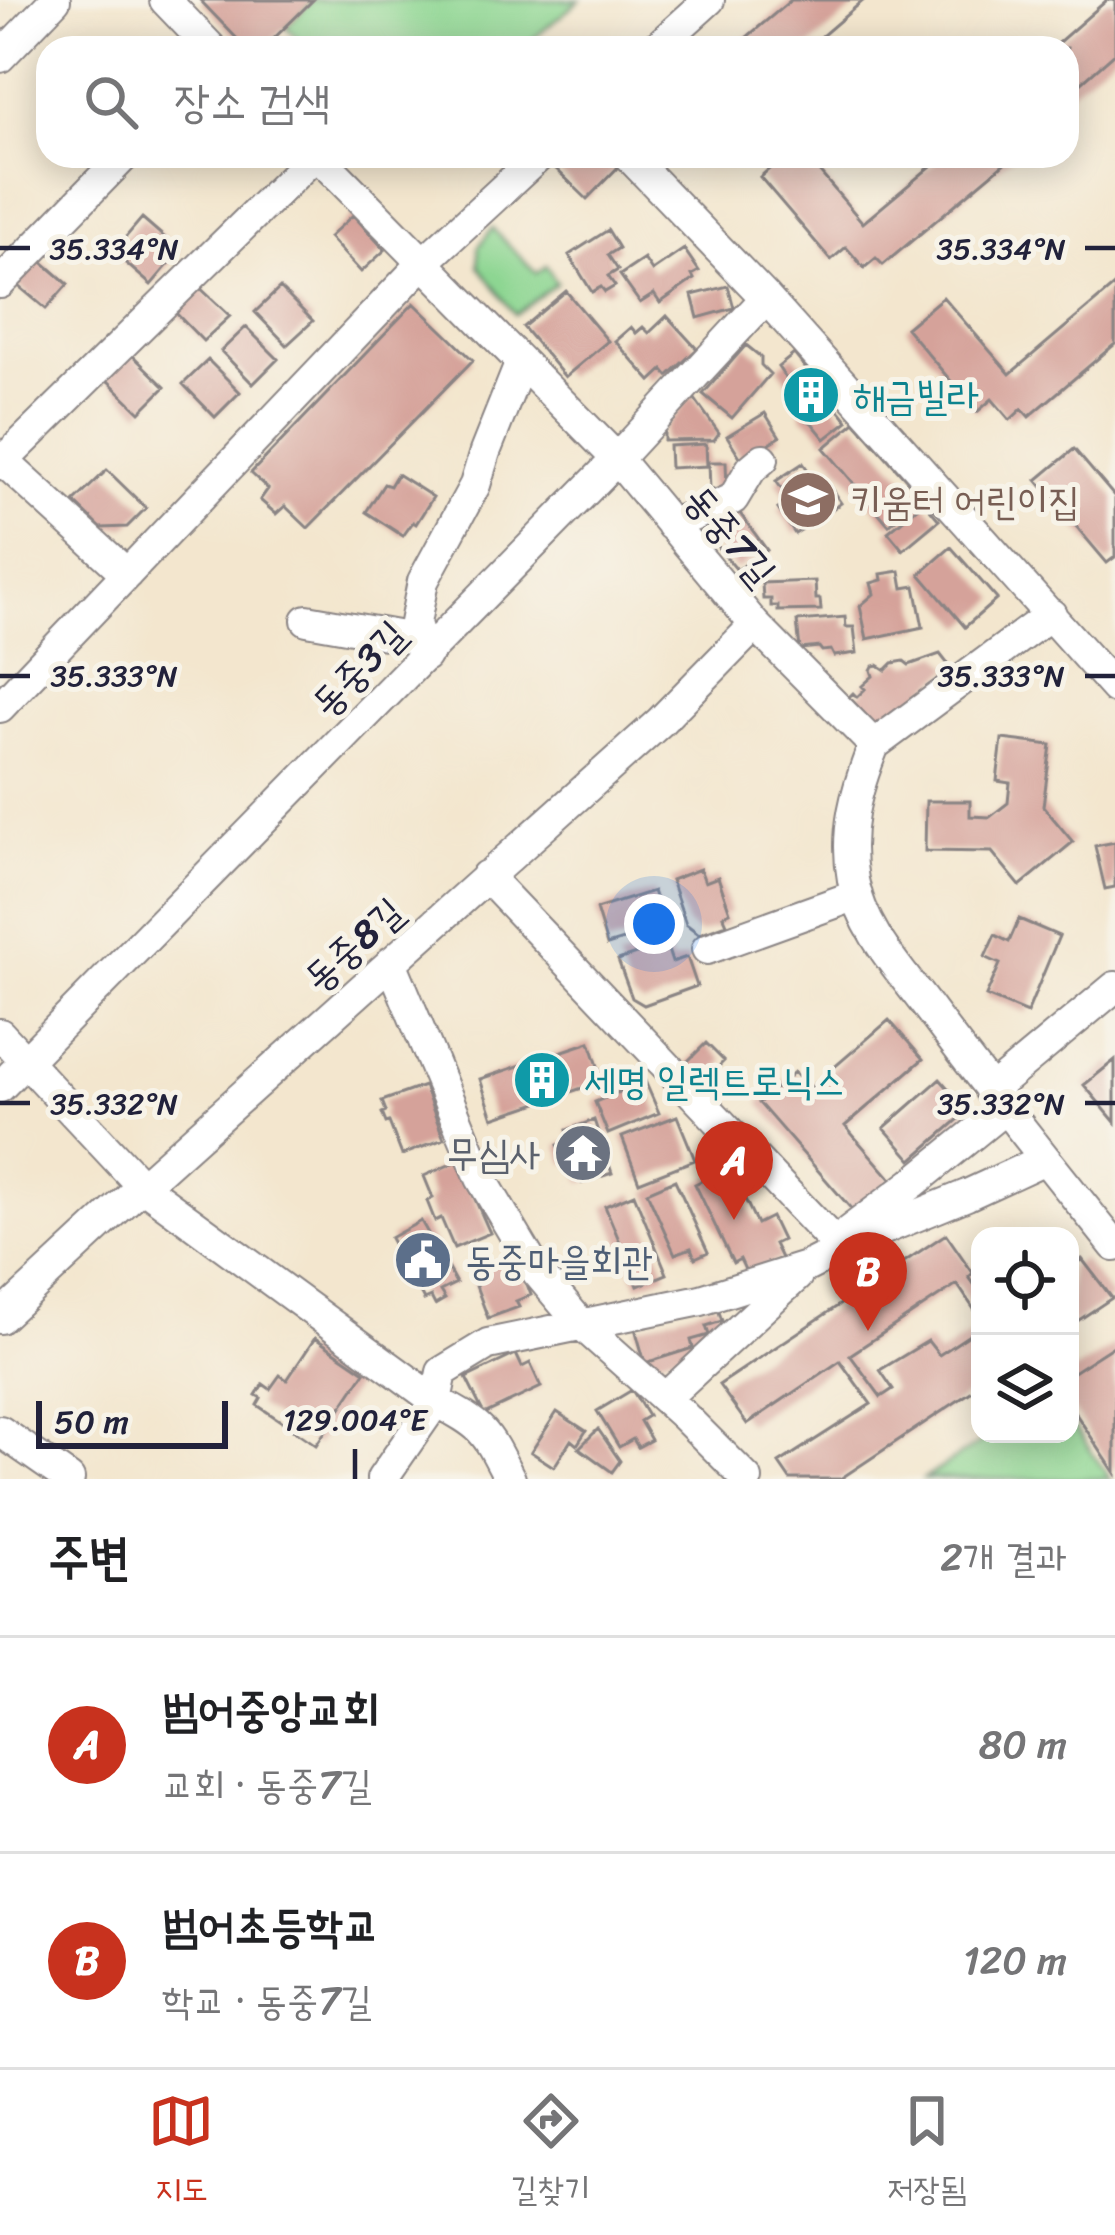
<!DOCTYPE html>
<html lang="ko">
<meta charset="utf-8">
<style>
body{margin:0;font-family:Sriracha,"Poor Story",sans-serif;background:#f2f2f2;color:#202124}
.controls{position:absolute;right:36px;bottom:36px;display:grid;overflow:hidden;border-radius:24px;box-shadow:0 6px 30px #0003}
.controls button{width:108px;height:108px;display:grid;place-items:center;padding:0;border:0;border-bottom:3px solid #e0e0e0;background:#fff;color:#202124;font:60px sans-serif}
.scale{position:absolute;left:36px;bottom:30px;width:192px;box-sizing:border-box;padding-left:12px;border:6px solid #22223b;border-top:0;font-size:33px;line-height:42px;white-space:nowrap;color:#22223b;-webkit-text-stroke:9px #f7f3e8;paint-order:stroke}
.you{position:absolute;left:654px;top:924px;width:42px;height:42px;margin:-30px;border:9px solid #fff;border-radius:50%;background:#1a73e8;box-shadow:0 0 0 18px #1a73e833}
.badge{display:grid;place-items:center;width:78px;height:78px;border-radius:50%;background:#c8321e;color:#fff;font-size:39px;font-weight:700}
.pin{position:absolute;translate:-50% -99px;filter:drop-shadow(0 3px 6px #0008)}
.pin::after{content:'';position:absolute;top:63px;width:42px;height:36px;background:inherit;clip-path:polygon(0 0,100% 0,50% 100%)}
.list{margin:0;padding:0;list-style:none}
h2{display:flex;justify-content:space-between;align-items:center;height:156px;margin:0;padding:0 48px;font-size:51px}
h2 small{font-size:39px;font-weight:400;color:#757577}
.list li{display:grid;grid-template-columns:78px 1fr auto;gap:36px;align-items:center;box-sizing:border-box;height:216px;padding:0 48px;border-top:3px solid #e0e0e0}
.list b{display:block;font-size:45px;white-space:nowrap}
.list p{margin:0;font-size:39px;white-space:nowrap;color:#757577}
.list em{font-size:39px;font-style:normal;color:#757577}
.icon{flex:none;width:66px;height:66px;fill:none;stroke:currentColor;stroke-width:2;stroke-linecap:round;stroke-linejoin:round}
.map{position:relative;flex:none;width:1115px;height:1479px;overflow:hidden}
.search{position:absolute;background:#fff;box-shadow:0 6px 30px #0003;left:36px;right:36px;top:36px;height:132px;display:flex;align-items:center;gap:30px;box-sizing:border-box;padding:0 42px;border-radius:36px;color:#757577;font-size:45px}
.sheet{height:588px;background:#fff}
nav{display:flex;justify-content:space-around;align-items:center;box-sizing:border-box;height:168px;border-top:3px solid #e0e0e0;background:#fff;font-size:33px;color:#757577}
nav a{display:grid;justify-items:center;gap:6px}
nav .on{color:#c8321e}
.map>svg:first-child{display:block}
.green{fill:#8dd692;stroke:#587c66;stroke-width:3}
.building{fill:#d5a29a}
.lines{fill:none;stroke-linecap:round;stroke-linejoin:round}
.minor-casing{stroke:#8a8484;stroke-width:34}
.minor{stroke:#fff;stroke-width:30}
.ticks{fill:none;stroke:#22223b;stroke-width:4.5}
.labels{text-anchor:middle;stroke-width:10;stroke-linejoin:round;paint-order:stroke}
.culture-label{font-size:39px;fill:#0d838f;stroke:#f7f3e8;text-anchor:start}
.education-label{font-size:39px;fill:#785e54;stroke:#f7f3e8;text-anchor:start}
.street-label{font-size:39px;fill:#22223b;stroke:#f7f3e8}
.worship-label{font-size:39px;fill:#5b616d;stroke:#f7f3e8;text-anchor:end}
.service-label{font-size:39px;fill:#4e5e75;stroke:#f7f3e8;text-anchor:start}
.ticks-label{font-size:30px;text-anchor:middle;fill:#22223b;stroke:#f7f3e8;stroke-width:10;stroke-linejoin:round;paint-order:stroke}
</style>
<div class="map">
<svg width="1115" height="1479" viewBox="0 0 1115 1479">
<rect width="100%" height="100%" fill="#f7f3e8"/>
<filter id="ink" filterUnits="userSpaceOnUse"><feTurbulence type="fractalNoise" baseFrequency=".00833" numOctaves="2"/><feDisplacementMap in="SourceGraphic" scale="24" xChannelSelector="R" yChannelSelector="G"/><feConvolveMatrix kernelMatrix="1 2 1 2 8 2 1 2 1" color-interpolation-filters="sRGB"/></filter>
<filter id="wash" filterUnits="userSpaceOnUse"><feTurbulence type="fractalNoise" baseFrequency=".004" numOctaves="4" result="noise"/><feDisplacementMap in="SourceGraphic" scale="48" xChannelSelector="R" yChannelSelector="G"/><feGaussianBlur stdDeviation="2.7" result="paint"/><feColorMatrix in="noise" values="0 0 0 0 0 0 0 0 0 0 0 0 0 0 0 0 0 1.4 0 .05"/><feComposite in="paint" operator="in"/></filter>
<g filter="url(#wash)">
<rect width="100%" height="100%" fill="#f3e6ce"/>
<path class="green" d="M 313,0 L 580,0 L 522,48 L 308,48 L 286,27 Z
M 492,228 L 536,273 L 546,266 L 557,283 L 515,315 L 479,266 L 478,248 Z
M 1070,1420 L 1110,1479 L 924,1479 L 993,1434 L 1070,1434 Z"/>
<g id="blocks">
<path class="building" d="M 200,0 L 313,0 L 264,48 L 246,48 Z
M 791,0 L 864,0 L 808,48 L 734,48 Z
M 1107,0 L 1115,0 L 1115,53 L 1067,95 L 1067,48 L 1052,48 Z
M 561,156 L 615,156 L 622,163 L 587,199 L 552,165 Z
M 784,156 L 806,156 L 863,223 L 943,156 L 1013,156 L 883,265 L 876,258 L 864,268 L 846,247 L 831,260 L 760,177 Z
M 353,215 L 385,250 L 361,272 L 329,237 Z
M 142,218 L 180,251 L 151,285 L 113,252 Z
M 608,230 L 619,248 L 608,255 L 618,270 L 608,276 L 615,286 L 605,292 L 601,287 L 592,292 L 569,255 Z
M 684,249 L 699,271 L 692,275 L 694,279 L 660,303 L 654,294 L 640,303 L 620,275 L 644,259 L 652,271 Z
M 37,257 L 68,284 L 46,309 L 14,282 Z
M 196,284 L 230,316 L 203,341 L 171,308 Z
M 1115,285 L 1115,344 L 1029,417 L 1022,409 L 1010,420 L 992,399 L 977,412 L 906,328 L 943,297 L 1010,374 Z
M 728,286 L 734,308 L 698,318 L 692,295 Z
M 280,288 L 313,321 L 287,345 L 255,312 Z
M 566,291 L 608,341 L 565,377 L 523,327 Z
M 414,303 L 473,360 L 308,528 L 285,506 L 276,514 L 260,500 L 268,489 L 251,473 Z
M 667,316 L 697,349 L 668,376 L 663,370 L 651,381 L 615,341 L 631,327 L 636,333 L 643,327 L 649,333 Z
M 246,327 L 278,359 L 253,384 L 221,351 Z
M 746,345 L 761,357 L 761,365 L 770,374 L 732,418 L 703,394 Z
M 128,351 L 165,387 L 140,412 L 103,376 Z
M 794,354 L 848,421 L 825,439 L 812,423 L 803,418 L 800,410 L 802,402 L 778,367 Z
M 208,360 L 240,392 L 215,417 L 183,384 Z
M 692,395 L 719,433 L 714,440 L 664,441 L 664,430 Z
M 765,413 L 780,437 L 742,460 L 727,436 Z
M 855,422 L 921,496 L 889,525 L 824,448 Z
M 706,444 L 707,466 L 670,468 L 669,446 Z
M 1074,449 L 1115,497 L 1115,557 L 1107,563 L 1037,480 Z
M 709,462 L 726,462 L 727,489 L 710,490 Z
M 803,463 L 817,483 L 824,478 L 841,503 L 795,534 L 778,509 L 787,504 L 792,512 L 796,509 L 776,481 Z
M 107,470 L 146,508 L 127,527 L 101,528 L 74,502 Z
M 397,474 L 433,497 L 416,524 L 413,522 L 403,536 L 366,512 L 384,484 L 390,486 Z
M 924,502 L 939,520 L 903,550 L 888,532 Z
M 736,508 L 767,550 L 737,570 L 701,527 L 707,522 L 710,526 Z
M 951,547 L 997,599 L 965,627 L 920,574 Z
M 900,571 L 903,588 L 915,586 L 923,627 L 867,639 L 860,606 L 874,594 L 871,583 L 882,580 L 881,574 Z
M 815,581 L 816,599 L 820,599 L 821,610 L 778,611 L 778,606 L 771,606 L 771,599 L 763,599 L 762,583 Z
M 845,617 L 846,627 L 854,627 L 857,653 L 834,656 L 831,650 L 822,651 L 819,647 L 800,649 L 797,621 Z
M 940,654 L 951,668 L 885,724 L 874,724 L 849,697 L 853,693 L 857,697 L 865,689 L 862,686 L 873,676 L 871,670 L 873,666 L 878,665 L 886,670 L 893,663 L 904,661 L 909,665 Z
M 1002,739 L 1051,745 L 1043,806 L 1073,842 L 1020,886 L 992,852 L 925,851 L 926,801 L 970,801 L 970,816 L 990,817 L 1008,803 L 1010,783 L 997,781 Z
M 1115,842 L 1115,887 L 1105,889 L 1095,846 Z
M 700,869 L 705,882 L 718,877 L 730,912 L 723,915 L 727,924 L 699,934 L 686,924 L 671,880 Z
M 653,891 L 665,927 L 607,945 L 596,909 Z
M 1019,919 L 1059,936 L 1027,1013 L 986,996 L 1000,964 L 985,957 L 995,935 L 1009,942 Z
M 666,944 L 672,962 L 687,957 L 697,986 L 644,1005 L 632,998 L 618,960 Z
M 889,1020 L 923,1059 L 845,1126 L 892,1180 L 854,1212 L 759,1103 L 794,1072 L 809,1089 Z
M 590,1042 L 603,1081 L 493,1118 L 480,1079 Z
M 706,1043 L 724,1061 L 701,1084 L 683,1066 Z
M 1115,1060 L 1115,1122 L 1084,1085 Z
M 940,1079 L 968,1111 L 912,1160 L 884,1128 Z
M 645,1081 L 659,1113 L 608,1134 L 595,1102 Z
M 424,1086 L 444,1139 L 402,1155 L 389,1122 L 386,1123 L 382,1113 L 386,1111 L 382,1101 Z
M 677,1116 L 695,1160 L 639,1182 L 622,1137 Z
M 594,1120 L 612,1173 L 582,1183 L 574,1161 L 565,1164 L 558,1145 L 571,1141 L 567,1130 Z
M 458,1161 L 490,1233 L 454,1248 L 441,1218 L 435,1221 L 427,1201 L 433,1198 L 424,1176 Z
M 730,1168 L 757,1224 L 771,1217 L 782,1240 L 774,1244 L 781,1258 L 747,1274 L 740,1259 L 733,1263 L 695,1184 Z
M 675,1180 L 708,1252 L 695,1258 L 691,1248 L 675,1254 L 647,1192 Z
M 634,1194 L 667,1274 L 638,1286 L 605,1206 Z
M 421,1221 L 456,1283 L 440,1291 L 445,1299 L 435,1305 L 431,1297 L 424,1300 L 390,1238 Z
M 946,1234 L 973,1273 L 969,1277 L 980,1293 L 980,1318 L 957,1284 L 850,1355 L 881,1397 L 893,1389 L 880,1370 L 928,1341 L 939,1355 L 980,1328 L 980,1386 L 840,1479 L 790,1479 L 779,1463 L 871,1404 L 840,1361 L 747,1424 L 719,1385 Z
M 1082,1259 L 1112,1298 L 1070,1326 L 1070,1268 Z
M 518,1260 L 531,1295 L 516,1301 L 519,1307 L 488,1318 L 473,1278 L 484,1274 L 482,1268 L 499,1262 L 500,1266 Z
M 716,1303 L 722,1321 L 706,1326 L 709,1335 L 691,1340 L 693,1348 L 645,1363 L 635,1328 Z
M 315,1338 L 365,1372 L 316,1445 L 257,1405 L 261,1398 L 256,1395 L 263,1384 L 270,1389 L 280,1375 L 287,1380 Z
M 1115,1345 L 1115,1473 L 1070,1405 L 1070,1374 Z
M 516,1354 L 522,1367 L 530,1363 L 541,1387 L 484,1414 L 466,1378 Z
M 632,1390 L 648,1416 L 640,1421 L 651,1440 L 638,1447 L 633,1439 L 619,1447 L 597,1411 Z
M 557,1412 L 586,1431 L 577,1445 L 571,1440 L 554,1467 L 531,1452 Z
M 598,1429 L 620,1461 L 612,1472 L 579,1448 Z"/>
</g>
</g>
<g filter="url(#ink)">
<use href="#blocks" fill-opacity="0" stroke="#8a8484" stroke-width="3"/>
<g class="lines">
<defs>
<path id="minor" d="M 165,0 L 211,48
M 656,48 L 709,0
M 0,57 L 55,0
M 318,156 L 617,459 L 755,625 L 874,745
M 629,156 L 766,298 L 1115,688
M 0,283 L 124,156
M 0,458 L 127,574
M 0,464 L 314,156
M 671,525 L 733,499 L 751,469 L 763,459
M 307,620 L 420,640
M 425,656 L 415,623 L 423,581 L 475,485 L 485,452 L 521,362
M 0,707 L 424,262 L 539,156
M 874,745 C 856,790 844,832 853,880 C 862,931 902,972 932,1013 C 991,1092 1053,1169 1115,1246
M 874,745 L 1051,614
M 486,876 L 832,1240 L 838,1252
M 707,949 L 857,895
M 391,962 L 481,1178 L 537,1272 L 580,1323 L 682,1414 L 747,1479
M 0,1034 L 142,1186 L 436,1401 C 485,1427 485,1430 510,1479
M 0,1087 L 617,459 L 766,298
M 990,1091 L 1115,987
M 849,1231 L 913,1183 L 1004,1109
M 0,1318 L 142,1186 L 660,722 L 755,625
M 665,1398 L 797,1276
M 0,1431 L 69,1479
M 382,1479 L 436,1401 L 442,1372 L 488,1344 L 701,1300 L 806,1267 L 867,1236 L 967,1195 L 1045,1159"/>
</defs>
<use href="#minor" class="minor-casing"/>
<use href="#minor" class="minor"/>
</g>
</g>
<path class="ticks" d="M 0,248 L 30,248M 1085,248 L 1115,248M 0,676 L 30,676M 1085,676 L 1115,676M 0,1103 L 30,1103M 1085,1103 L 1115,1103M 355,1449 L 355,1479"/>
<defs>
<symbol id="building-disc" viewBox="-11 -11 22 22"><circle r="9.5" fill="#0f9aa8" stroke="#f7f3e8"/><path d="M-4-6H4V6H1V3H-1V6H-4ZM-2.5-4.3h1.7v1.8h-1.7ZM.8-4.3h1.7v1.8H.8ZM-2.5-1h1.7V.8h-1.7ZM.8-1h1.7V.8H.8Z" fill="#fff"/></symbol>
<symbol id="school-disc" viewBox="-11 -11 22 22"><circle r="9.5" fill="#8d6e63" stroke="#f7f3e8"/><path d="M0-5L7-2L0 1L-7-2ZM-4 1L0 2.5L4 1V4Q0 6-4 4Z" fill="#fff"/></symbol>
<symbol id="temple-disc" viewBox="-11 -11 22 22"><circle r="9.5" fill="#6b7280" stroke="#f7f3e8"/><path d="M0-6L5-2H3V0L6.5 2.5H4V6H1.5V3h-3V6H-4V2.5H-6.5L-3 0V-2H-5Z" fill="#fff"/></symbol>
<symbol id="civic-disc" viewBox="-11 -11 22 22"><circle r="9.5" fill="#5c6f8a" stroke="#f7f3e8"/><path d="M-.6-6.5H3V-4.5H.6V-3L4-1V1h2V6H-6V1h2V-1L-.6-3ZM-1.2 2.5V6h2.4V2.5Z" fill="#fff"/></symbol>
</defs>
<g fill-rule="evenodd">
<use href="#building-disc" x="778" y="362" width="66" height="66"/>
<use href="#school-disc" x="775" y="467" width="66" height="66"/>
<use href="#building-disc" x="509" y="1047" width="66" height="66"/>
<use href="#temple-disc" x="550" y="1120" width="66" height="66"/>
<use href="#civic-disc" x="390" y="1227" width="66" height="66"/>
</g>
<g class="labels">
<g class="culture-label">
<text x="853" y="409">해금빌라</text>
<text x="584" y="1094">세명 일렉트로닉스</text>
</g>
<g class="education-label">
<text x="850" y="514">키움터 어린이집</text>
</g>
<g class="street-label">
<text transform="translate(731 535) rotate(50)" y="14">동중7길</text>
<text transform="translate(358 668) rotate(-46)" y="14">동중3길</text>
<text transform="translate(353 944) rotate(-42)" y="14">동중8길</text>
</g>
<g class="worship-label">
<text x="541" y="1167">무심사</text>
</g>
<g class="service-label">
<text x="465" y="1274">동중마을회관</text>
</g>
</g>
<g class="ticks-label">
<text x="114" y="259">35.334°N</text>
<text x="1001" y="259">35.334°N</text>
<text x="114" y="686">35.333°N</text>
<text x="1001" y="686">35.333°N</text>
<text x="114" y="1114">35.332°N</text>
<text x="1001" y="1114">35.332°N</text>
<text x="355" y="1430">129.004°E</text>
</g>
</svg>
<div class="controls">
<button><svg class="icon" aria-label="locate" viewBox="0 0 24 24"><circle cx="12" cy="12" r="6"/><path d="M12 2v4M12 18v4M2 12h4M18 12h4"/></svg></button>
<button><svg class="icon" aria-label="layers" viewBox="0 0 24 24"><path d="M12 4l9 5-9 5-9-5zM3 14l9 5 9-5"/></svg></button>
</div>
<div class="scale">50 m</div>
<div class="you"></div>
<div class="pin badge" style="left:734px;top:1220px">A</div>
<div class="pin badge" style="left:868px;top:1331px">B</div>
<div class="search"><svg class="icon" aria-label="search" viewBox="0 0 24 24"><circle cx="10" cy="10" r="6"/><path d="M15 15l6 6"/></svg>장소 검색</div>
</div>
<section class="sheet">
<h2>주변<small>2개 결과</small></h2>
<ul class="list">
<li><span class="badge">A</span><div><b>범어중앙교회</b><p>교회 · 동중7길</p></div><em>80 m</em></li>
<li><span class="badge">B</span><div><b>범어초등학교</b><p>학교 · 동중7길</p></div><em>120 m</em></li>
</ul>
</section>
<nav>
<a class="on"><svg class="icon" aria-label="map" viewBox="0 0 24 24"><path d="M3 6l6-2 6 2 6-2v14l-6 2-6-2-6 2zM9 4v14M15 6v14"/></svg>지도</a>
<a><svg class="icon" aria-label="directions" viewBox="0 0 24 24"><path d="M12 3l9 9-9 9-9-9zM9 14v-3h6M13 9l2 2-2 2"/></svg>길찾기</a>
<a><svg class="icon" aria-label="saved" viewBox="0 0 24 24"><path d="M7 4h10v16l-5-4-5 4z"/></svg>저장됨</a>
</nav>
